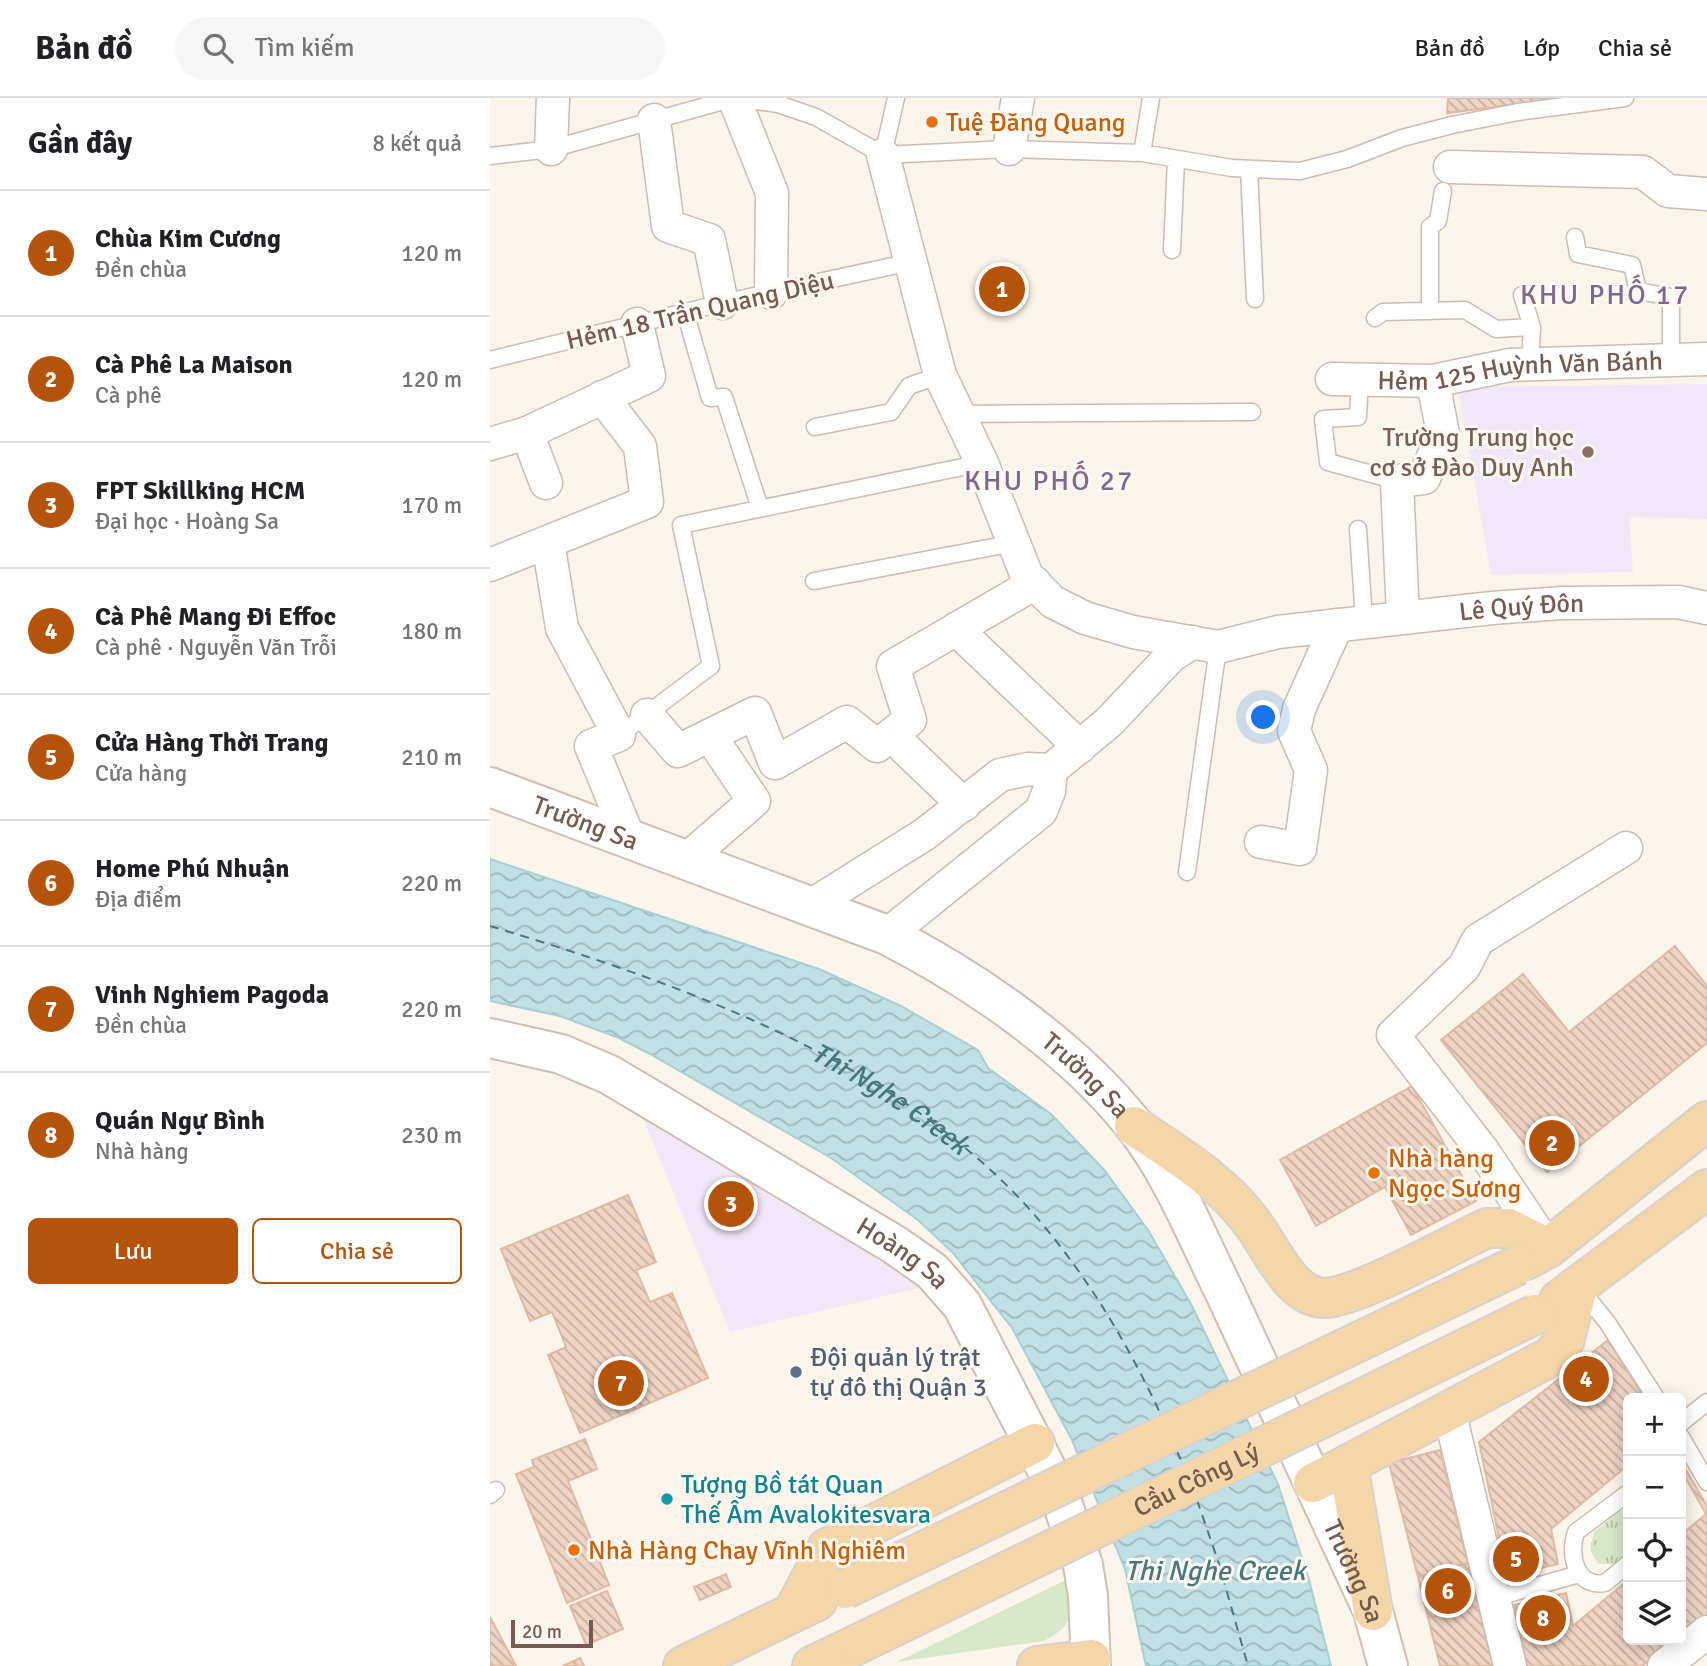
<!DOCTYPE html>
<html lang="vi">
<meta charset="utf-8">
<style>
body{margin:0;font-family:Signika,sans-serif;background:#f6f6f6;color:#202124}
.controls{position:absolute;right:21px;bottom:21px;display:grid;overflow:hidden;border-radius:10px;box-shadow:0 4px 18px #0003}
.controls button{width:63px;height:63px;display:grid;place-items:center;padding:0;border:0;border-bottom:2px solid #e0e0e0;background:#fff;color:#202124;font:35px sans-serif}
.scale{position:absolute;left:21px;bottom:18px;width:82px;box-sizing:border-box;padding-left:7px;border:4px solid #755b4f;border-top:0;font-size:19px;line-height:24px;white-space:nowrap;color:#755b4f;-webkit-text-stroke:5px #fef8f1;paint-order:stroke}
.you{position:absolute;left:774px;top:620px;width:24px;height:24px;margin:-18px;border:5px solid #fff;border-radius:50%;background:#1a73e8;box-shadow:0 0 0 10px #1a73e833}
.badge{display:grid;place-items:center;width:46px;height:46px;border-radius:50%;background:#b45309;color:#fff;font-size:23px;font-weight:700}
.pin{position:absolute;translate:-50% -50%;border:4px solid #fff;box-shadow:0 2px 7px #0006}
.list{margin:0;padding:0;list-style:none}
h2{display:flex;justify-content:space-between;align-items:center;height:91px;margin:0;padding:0 28px;font-size:30px}
h2 small{font-size:23px;font-weight:400;color:#757577}
.list li{display:grid;grid-template-columns:46px 1fr auto;gap:21px;align-items:center;box-sizing:border-box;height:126px;padding:0 28px;border-top:2px solid #e0e0e0}
.list b{display:block;font-size:26px;white-space:nowrap}
.list p{margin:0;font-size:23px;white-space:nowrap;color:#757577}
.list em{font-size:23px;font-style:normal;color:#757577}
.actions{display:flex;gap:14px;padding:21px 28px}
.actions a{flex:1;padding:16px 0;border:2px solid #b45309;border-radius:10px;text-align:center;font-size:24px;color:#b45309}
.actions .main{background:#b45309;color:#fff}
.icon{flex:none;width:38px;height:38px;fill:none;stroke:currentColor;stroke-width:2;stroke-linecap:round;stroke-linejoin:round}
.map{position:relative;flex:none;width:1217px;height:1568px;overflow:hidden}
header{display:flex;align-items:center;gap:42px;box-sizing:border-box;height:98px;padding:0 35px;background:#fff;border-bottom:2px solid #e0e0e0}
header strong{font-size:33px}
nav{display:flex;gap:38px;margin-inline-start:auto;font-size:24px}
.search{width:490px;height:63px;background:#f6f6f6;display:flex;align-items:center;gap:18px;box-sizing:border-box;padding:0 24px;border-radius:38px;color:#757577;font-size:26px}
main{display:flex}
aside{flex:1;background:#fff}
.map>svg:first-child{display:block}
.education{fill:#f1e7f8}
.grass{fill:#d7e9c9}
.park{fill:url(#park-tufts)}
.water{fill:url(#water-waves);stroke:#a6d0d5;stroke-width:2}
.lines{fill:none;stroke-linecap:round;stroke-linejoin:round}
.ferry{stroke:#47787f;stroke-width:2;stroke-dasharray:9 7;stroke-linecap:butt}
.building{fill:url(#building-back-hatch);stroke:#e1baa5;stroke-width:2}
.lane-casing{stroke:#cdbcb1;stroke-width:19}
.street-casing{stroke:#cdbcb1;stroke-width:35}
.secondary-casing{stroke:#d2beb1;stroke-width:42}
.primary-casing{stroke:#d8d1ce;stroke-width:42}
.lane{stroke:#fff;stroke-width:16}
.street{stroke:#fff;stroke-width:32}
.secondary{stroke:#fff;stroke-width:38}
.primary{stroke:#f5d6a8;stroke-width:38}
.primary-bridge-casing{stroke:#d8d1ce;stroke-width:42;stroke-linecap:butt}
.primary-bridge{stroke:#f5d6a8;stroke-width:38}
.food-dot{fill:#e8710a;stroke:#fef8f1;stroke-width:2.5}
.education-dot{fill:#8d6e63;stroke:#fef8f1;stroke-width:2.5}
.service-dot{fill:#5c6f8a;stroke:#fef8f1;stroke-width:2.5}
.culture-dot{fill:#0f9aa8;stroke:#fef8f1;stroke-width:2.5}
.labels{text-anchor:middle;stroke-width:6;stroke-linejoin:round;paint-order:stroke}
.food-label{font-size:26px;fill:#c56008;stroke:#fef8f1;text-anchor:start}
.street-label{font-size:26px;fill:#755b4f;stroke:#fef8f1}
.education-label{font-size:26px;fill:#785e54;stroke:#fef8f1;text-anchor:end}
.service-label{font-size:26px;fill:#4e5e75;stroke:#fef8f1;text-anchor:start}
.culture-label{font-size:26px;fill:#0d838f;stroke:#fef8f1;text-anchor:start}
.neighbourhood-label{font-size:28px;letter-spacing:2px;fill:#816790;stroke:#fef8f1}
.water-label{font-size:28px;font-style:italic;fill:#47787f;stroke:#fef8f1}
</style>
<header>
<strong>Bản đồ</strong>
<div class="search"><svg class="icon" aria-label="search" viewBox="0 0 24 24"><circle cx="10" cy="10" r="6"/><path d="M15 15l6 6"/></svg>Tìm kiếm</div>
<nav><a>Bản đồ</a><a>Lớp</a><a>Chia sẻ</a></nav>
</header>
<main>
<aside>
<h2>Gần đây<small>8 kết quả</small></h2>
<ul class="list">
<li><span class="badge">1</span><div><b>Chùa Kim Cương</b><p>Đền chùa</p></div><em>120 m</em></li>
<li><span class="badge">2</span><div><b>Cà Phê La Maison</b><p>Cà phê</p></div><em>120 m</em></li>
<li><span class="badge">3</span><div><b>FPT Skillking HCM</b><p>Đại học · Hoàng Sa</p></div><em>170 m</em></li>
<li><span class="badge">4</span><div><b>Cà Phê Mang Đi Effoc</b><p>Cà phê · Nguyễn Văn Trỗi</p></div><em>180 m</em></li>
<li><span class="badge">5</span><div><b>Cửa Hàng Thời Trang</b><p>Cửa hàng</p></div><em>210 m</em></li>
<li><span class="badge">6</span><div><b>Home Phú Nhuận</b><p>Địa điểm</p></div><em>220 m</em></li>
<li><span class="badge">7</span><div><b>Vinh Nghiem Pagoda</b><p>Đền chùa</p></div><em>220 m</em></li>
<li><span class="badge">8</span><div><b>Quán Ngự Bình</b><p>Nhà hàng</p></div><em>230 m</em></li>
</ul>
<div class="actions"><a class="main">Lưu</a><a>Chia sẻ</a></div>
</aside>
<div class="map">
<svg width="1217" height="1568" viewBox="0 0 1217 1568">
<defs>
<pattern id="park-tufts" width="24" height="20" patternUnits="userSpaceOnUse" patternTransform="scale(1.75)"><rect width="24" height="20" fill="#d7e9c9"/><path d="M3 7l-1-3M5 7V3M7 7l1-3M15 17l-1-3M17 17v-4M19 17l1-3" fill="none" stroke="#b3c0a6"/></pattern>
<pattern id="water-waves" width="16" height="10" patternUnits="userSpaceOnUse" patternTransform="scale(1.75)"><rect width="16" height="10" fill="#c0e0e4"/><path d="M0 5q4-4 8 0t8 0" fill="none" stroke="#a1b9bb"/></pattern>
<pattern id="building-back-hatch" width="6" height="6" patternUnits="userSpaceOnUse" patternTransform="scale(1.75)"><rect width="6" height="6" fill="#efd4c4"/><path d="M-1 5l2 2M0 0l6 6M5-1l2 2" fill="none" stroke="#c6afa2"/></pattern>
</defs>
<rect width="100%" height="100%" fill="#fbf4ea"/>
<path class="education" d="M 1217,286 L 1217,421 L 1139,419 L 1143,474 L 1001,477 L 968,289 Z
M 154,1022 L 434,1189 L 240,1234 Z"/>
<path class="grass" d="M 580,1480 C 590,1508 582,1531 553,1543 L 407,1564 Z"/>
<path class="park" d="M 1138,1411 L 1138,1456 L 1126,1466 L 1108,1466 L 1100,1452 L 1104,1434 L 1131,1412 Z"/>
<path class="water" d="M 0,761 L 329,871 L 409,907 L 488,952 L 498,970 L 561,1016 L 615,1073 L 658,1132 L 701,1206 L 788,1386 L 819,1482 L 841,1568 L 656,1568 L 635,1471 L 582,1342 L 522,1230 L 463,1155 L 428,1122 L 341,1060 L 160,956 L 129,940 L 70,918 L 0,903 Z"/>
<g class="lines">
<g class="ferry">
<path id="s1" d="M 0,828 C 189,885 407,962 542,1114 C 597,1177 637,1244 672,1319"/>
<path d="M 687,1353 L 693,1367"/>
<path d="M 707,1402 L 729,1466 L 758,1568"/>
</g>
</g>
<path class="building" d="M 958,0 L 1077,0 L 957,15 Z
M 1185,848 L 1217,888 L 1217,945 L 1057,1074 L 951,942 L 1033,876 L 1079,934 Z
M 922,988 L 986,1103 L 921,1137 L 895,1089 L 826,1128 L 790,1062 Z
M 138,1097 L 166,1164 L 146,1172 L 160,1204 L 182,1195 L 218,1280 L 90,1335 L 58,1257 L 76,1249 L 62,1214 L 40,1223 L 11,1151 Z
M 1118,1242 L 1154,1300 L 1138,1300 L 1138,1367 L 1061,1431 L 1068,1466 L 1017,1478 L 989,1344 Z
M 95,1341 L 107,1371 L 78,1383 L 119,1487 L 77,1505 L 26,1376 L 44,1369 L 42,1362 Z
M 950,1352 L 1003,1568 L 950,1568 L 928,1479 L 899,1365 Z
M 1191,1363 L 1217,1408 L 1217,1517 L 1191,1537 L 1191,1437 L 1216,1416 L 1191,1372 Z
M 978,1465 L 988,1508 L 938,1520 L 928,1479 Z
M 236,1476 L 241,1489 L 210,1502 L 204,1489 Z
M 1138,1482 L 1138,1542 L 1185,1542 L 1152,1568 L 1037,1568 L 1024,1507 L 1076,1495 L 1083,1528 Z
M 117,1493 L 133,1531 L 96,1547 L 80,1508 Z
M 0,1519 L 26,1568 L 0,1568 Z
M 90,1560 L 94,1568 L 73,1568 Z"/>
<g class="lines">
<defs>
<path id="lane" d="M 245,0 L 288,6 L 326,19 L 393,57 L 519,51 L 652,55 L 742,70 L 810,73 L 857,61 L 912,40 L 962,27 L 1028,14 L 1135,0
M 652,55 L 661,0
M 393,57 L 406,0
M 0,58 L 61,51 L 244,0
M 759,71 L 765,201
M 1085,139 L 1088,156 L 1142,167 L 1148,193 L 1181,199 L 1181,262
M 682,152 L 686,62
M 1032,197 L 1042,229 L 1040,266
M 940,213 L 940,129 L 948,123 L 953,93
M 195,214 L 220,300 L 234,299 L 270,410
M 885,220 L 893,214 L 975,212 L 1006,231 L 1042,229
M 0,262 L 232,205 L 421,164
M 870,282 L 868,319 L 833,321 L 838,364 L 907,383
M 466,316 L 762,314
M 325,329 L 401,314 L 419,288 L 450,277
M 868,431 L 874,523
M 324,483 L 524,445
M 129,637 L 221,568 L 191,427 L 492,365
M 697,774 L 728,549
M 1090,1191 L 1117,1224 L 1166,1300
M 1191,1325 L 1217,1304
M 1191,1339 L 1217,1384
M 1138,1395 L 1086,1434 C 1078,1457 1086,1490 1115,1485 L 1138,1466
M 0,1397 L 6,1392
M 1004,1500 L 1089,1476"/>
<g id="street">
<path d="M 244,0 L 282,95 L 281,195"/>
<path d="M 164,22 L 178,128 L 219,142 L 232,205"/>
<path d="M 61,51 L 63,0"/>
<path d="M 519,51 L 528,0"/>
<path id="s2" d="M 393,57 L 450,277 L 492,365 L 537,478 L 563,504 L 595,520 L 643,534 L 728,549 L 788,534 L 1002,510 L 1072,505 L 1188,504 L 1217,510"/>
<path d="M 960,69 L 1153,74 L 1178,93 L 1217,96"/>
<path id="s3" d="M 842,281 L 943,283 L 1020,267 L 1217,261"/>
<path d="M 37,335 L 56,385"/>
<path d="M 0,346 L 37,335 L 159,278 L 147,226"/>
<path d="M 58,444 L 72,530 L 129,637 L 101,648 L 139,740"/>
<path d="M 0,467 L 157,404 L 150,348 L 112,299"/>
<path d="M 913,519 L 907,383 L 934,380 L 953,336 L 943,283"/>
<path d="M 466,531 L 590,649"/>
<path d="M 157,617 L 188,653 L 265,615 L 285,665 L 357,624 L 387,648 L 420,622 L 403,568 L 545,485"/>
<path d="M 401,637 L 474,707"/>
<path d="M 561,672 L 619,624 L 681,558 L 703,544"/>
<path d="M 771,744 L 810,751 L 821,672 L 804,633 L 809,611 L 847,527"/>
<path d="M 197,761 L 264,703 L 220,638"/>
<path d="M 322,807 L 435,736 L 510,677 L 538,671 L 561,672"/>
<path d="M 397,837 L 551,713 L 559,693 L 561,672"/>
<path d="M 1058,1150 L 993,1053 L 903,937 L 974,869 L 988,842 L 1136,750"/>
<path d="M 959,1312 L 1020,1568"/>
<path d="M 1174,1568 L 1217,1534"/>
</g>
<g id="secondary">
<path id="s4" d="M 0,689 L 397,837 C 485,882 582,949 644,1027 C 683,1077 707,1139 735,1195 C 785,1301 833,1407 883,1513 L 898,1568"/>
<path id="s5" d="M 0,940 L 71,956 L 120,977 L 405,1147 L 442,1173 L 472,1207 L 569,1395 L 593,1467 L 598,1498 L 601,1568"/>
</g>
<path id="primary" d="M 644,1028 C 687,1057 733,1084 763,1126 C 781,1150 801,1200 835,1200 C 868,1199 962,1146 997,1130 L 1018,1130 L 1058,1150
M 1036,1162 L 1058,1150 L 1217,1023
M 1069,1202 L 1217,1091
M 858,1366 L 883,1513
M 823,1385 L 1060,1259 L 1074,1244 L 1088,1189
M 303,1514 L 337,1450 L 545,1345
M 193,1568 L 327,1503
M 322,1568 L 368,1546
M 547,1568 L 601,1561"/>
</defs>
<use href="#lane" class="lane-casing"/>
<use href="#street" class="street-casing"/>
<use href="#secondary" class="secondary-casing"/>
<use href="#primary" class="primary-casing"/>
<use href="#lane" class="lane"/>
<use href="#street" class="street"/>
<use href="#secondary" class="secondary"/>
<use href="#primary" class="primary"/>
<defs>
<g id="primary-bridge">
<path d="M 355,1491 L 1028,1167"/>
<path id="s6" d="M 368,1546 L 1046,1216"/>
</g>
</defs>
<use href="#primary-bridge" class="primary-bridge-casing"/>
<use href="#primary-bridge" class="primary-bridge"/>
</g>
<g class="food-dot">
<circle cx="442" cy="24" r="7"/>
<circle cx="884" cy="1075" r="7"/>
<circle cx="84" cy="1452" r="7"/>
</g>
<circle class="education-dot" cx="1098" cy="354" r="7"/>
<circle class="service-dot" cx="306" cy="1274" r="7"/>
<circle class="culture-dot" cx="177" cy="1401" r="7"/>
<g class="labels">
<g class="food-label">
<text x="456" y="33">Tuệ Đăng Quang</text>
<text x="898" y="1069">Nhà hàng<tspan x="898" dy="30">Ngọc Sương</tspan></text>
<text x="98" y="1461">Nhà Hàng Chay Vĩnh Nghiêm</text>
</g>
<g class="street-label">
<text transform="translate(210 212) rotate(-13)" y="9">Hẻm 18 Trần Quang Diệu</text>
<text dy="9" stroke="none"><textPath href="#s3" startOffset="189">Hẻm 125 Huỳnh Văn Bánh</textPath></text>
<text dy="9" stroke="none"><textPath href="#s2" startOffset="962">Lê Quý Ðôn</textPath></text>
<text dy="9" stroke="none"><textPath href="#s4" startOffset="102">Trường Sa</textPath></text>
<text dy="9" stroke="none"><textPath href="#s4" startOffset="668">Trường Sa</textPath></text>
<text dy="9" stroke="none"><textPath href="#s5" startOffset="469">Hoàng Sa</textPath></text>
<text dy="9" stroke="none"><textPath href="#s6" startOffset="376">Cầu Công Lý</textPath></text>
<text dy="9" stroke="none"><textPath href="#s4" startOffset="1236">Trường Sa</textPath></text>
</g>
<g class="education-label">
<text x="1084" y="348">Trường Trung học<tspan x="1084" dy="30">cơ sở Đào Duy Anh</tspan></text>
</g>
<g class="service-label">
<text x="320" y="1268">Đội quản lý trật<tspan x="320" dy="30">tự đô thị Quận 3</tspan></text>
</g>
<g class="culture-label">
<text x="191" y="1395">Tượng Bồ tát Quan<tspan x="191" dy="30">Thế Âm Avalokitesvara</tspan></text>
</g>
<g class="neighbourhood-label">
<text x="1115" y="206">KHU PHỐ 17</text>
<text x="559" y="392">KHU PHỐ 27</text>
</g>
<g class="water-label">
<text dy="10" stroke="none"><textPath href="#s1" startOffset="438">Thi Nghe Creek</textPath></text>
<text x="725" y="1482">Thi Nghe Creek</text>
</g>
</g>
</svg>
<div class="controls">
<button>+</button>
<button>−</button>
<button><svg class="icon" aria-label="locate" viewBox="0 0 24 24"><circle cx="12" cy="12" r="6"/><path d="M12 2v4M12 18v4M2 12h4M18 12h4"/></svg></button>
<button><svg class="icon" aria-label="layers" viewBox="0 0 24 24"><path d="M12 4l9 5-9 5-9-5zM3 14l9 5 9-5"/></svg></button>
</div>
<div class="scale">20 m</div>
<div class="you"></div>
<div class="pin badge" style="left:512px;top:191px">1</div>
<div class="pin badge" style="left:1062px;top:1045px">2</div>
<div class="pin badge" style="left:241px;top:1106px">3</div>
<div class="pin badge" style="left:1096px;top:1281px">4</div>
<div class="pin badge" style="left:1026px;top:1461px">5</div>
<div class="pin badge" style="left:958px;top:1493px">6</div>
<div class="pin badge" style="left:131px;top:1285px">7</div>
<div class="pin badge" style="left:1053px;top:1520px">8</div>
</div>
</main>
